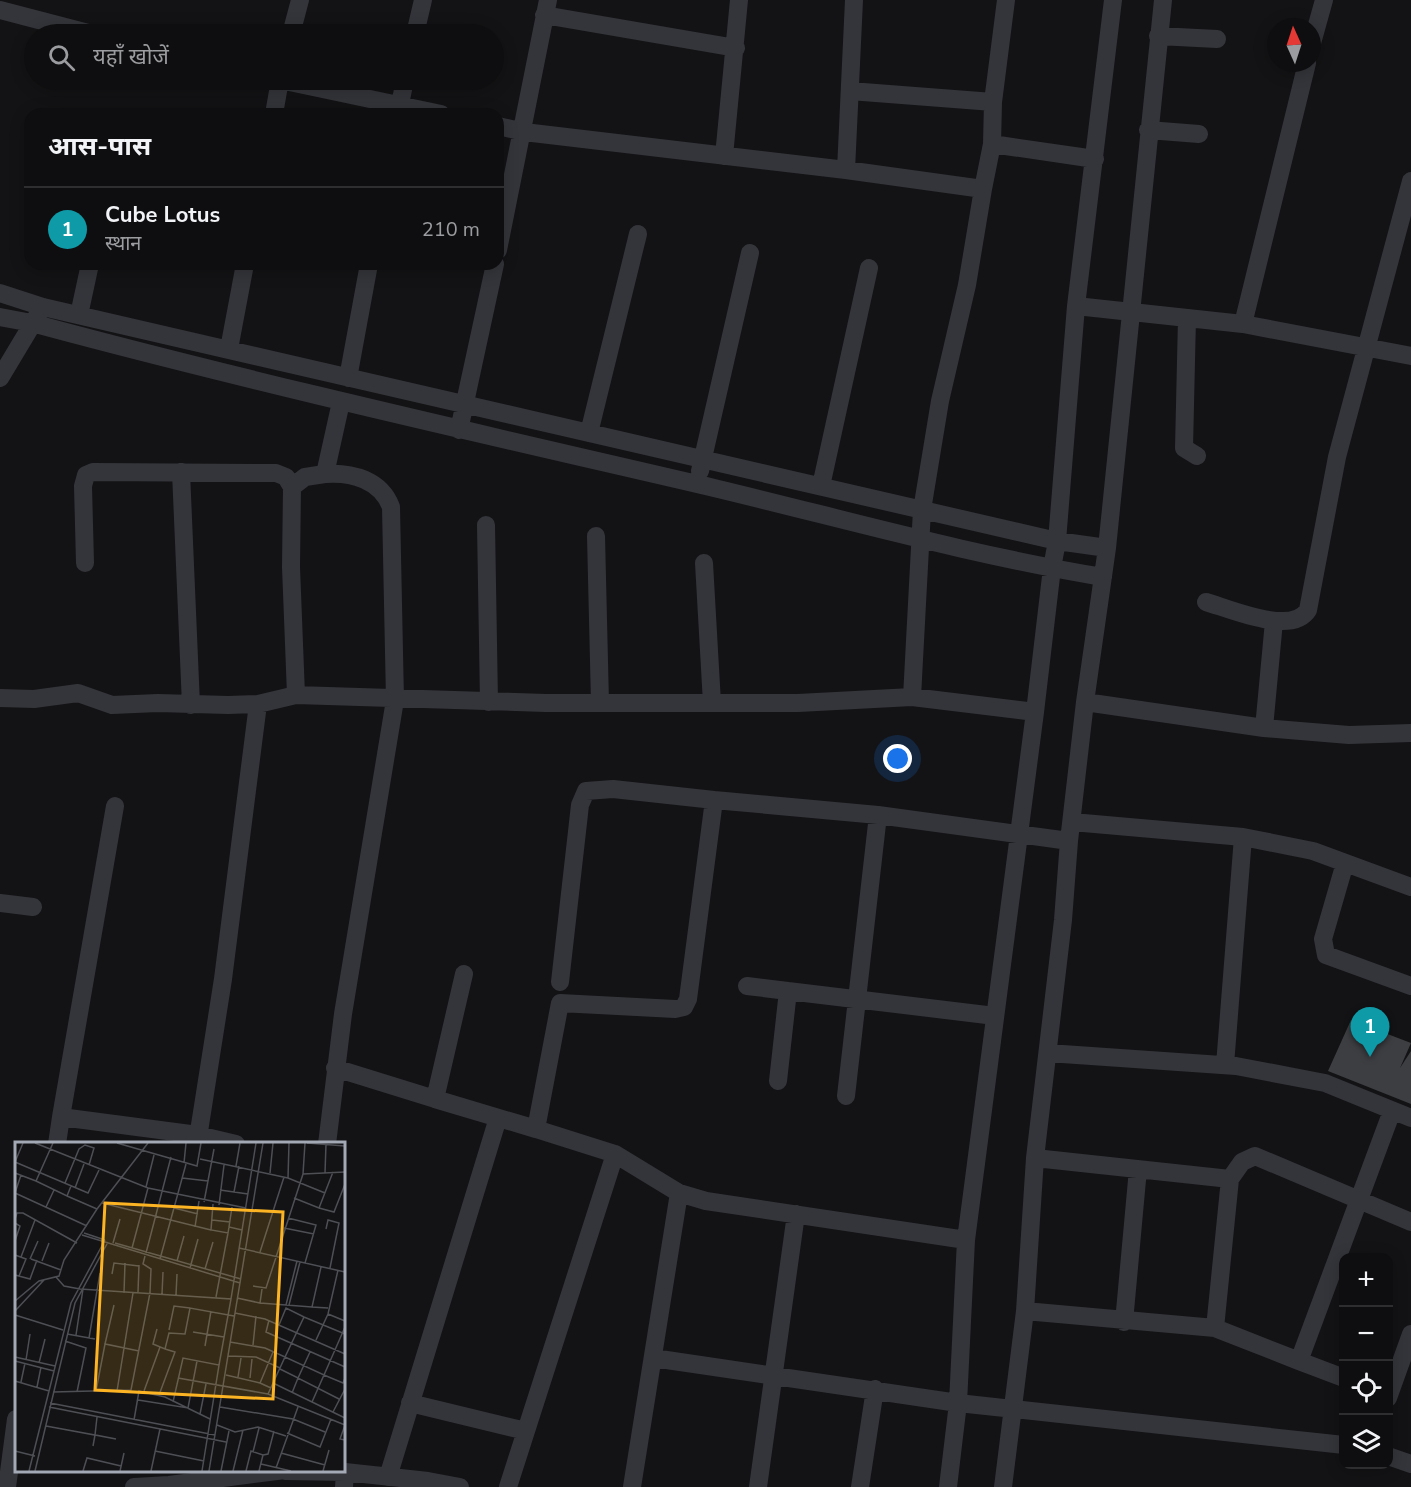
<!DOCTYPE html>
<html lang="hi">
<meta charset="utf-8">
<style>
body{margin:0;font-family:"Nunito Sans","Noto Sans Devanagari",sans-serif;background:#1c1c1e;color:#f1f3f6}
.controls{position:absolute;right:18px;bottom:18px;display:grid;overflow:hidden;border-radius:12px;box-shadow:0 3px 15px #0003}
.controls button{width:54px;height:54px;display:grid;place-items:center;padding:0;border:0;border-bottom:2px solid #2e2e30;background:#0e0e10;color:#f1f3f6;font:30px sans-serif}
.compass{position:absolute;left:1267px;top:18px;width:54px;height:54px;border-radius:50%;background:#0e0e10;box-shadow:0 3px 15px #0003;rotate:357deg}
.you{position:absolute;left:898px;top:759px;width:21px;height:21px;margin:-15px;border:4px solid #fff;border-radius:50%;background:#1a73e8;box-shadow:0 0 0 9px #1a73e833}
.badge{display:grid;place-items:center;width:39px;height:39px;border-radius:50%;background:#fcb424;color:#fff;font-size:20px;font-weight:700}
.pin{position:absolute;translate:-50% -50px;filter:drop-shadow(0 2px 3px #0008)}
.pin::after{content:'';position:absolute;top:32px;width:21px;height:18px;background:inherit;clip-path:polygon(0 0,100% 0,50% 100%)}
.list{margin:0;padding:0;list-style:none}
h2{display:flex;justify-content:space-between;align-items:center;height:78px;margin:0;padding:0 24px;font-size:26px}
h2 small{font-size:20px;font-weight:400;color:#9b9c9f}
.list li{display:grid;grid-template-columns:39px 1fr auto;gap:18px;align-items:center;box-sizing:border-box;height:84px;padding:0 24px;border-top:2px solid #2e2e30}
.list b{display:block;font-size:22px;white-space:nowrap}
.list p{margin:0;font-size:20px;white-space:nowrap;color:#9b9c9f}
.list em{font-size:20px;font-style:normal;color:#9b9c9f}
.icon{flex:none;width:33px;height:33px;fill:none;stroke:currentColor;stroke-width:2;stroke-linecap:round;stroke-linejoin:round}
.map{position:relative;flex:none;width:1411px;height:1487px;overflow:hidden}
.search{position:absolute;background:#0e0e10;box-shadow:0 3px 15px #0003;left:24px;top:24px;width:480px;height:66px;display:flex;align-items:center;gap:15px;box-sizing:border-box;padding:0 21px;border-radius:33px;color:#9b9c9f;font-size:22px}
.panel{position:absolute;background:#0e0e10;box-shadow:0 3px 15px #0003;left:24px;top:108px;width:480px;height:162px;border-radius:18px}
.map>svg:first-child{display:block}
.building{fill:#3d3e42}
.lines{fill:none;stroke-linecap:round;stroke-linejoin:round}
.minor{stroke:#34353a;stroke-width:18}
.inset-road{fill:none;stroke:#4d4f55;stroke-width:1.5}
.view{fill:#fcb424;fill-opacity:0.15;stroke:#fcb424;stroke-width:3}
.inset-edge{fill:none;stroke:#a4a9b6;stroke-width:3}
</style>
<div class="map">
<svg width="1411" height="1487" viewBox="0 0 1411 1487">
<rect width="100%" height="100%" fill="#131315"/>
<path class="building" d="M 1351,1020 L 1411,1043 L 1400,1068 L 1411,1051 L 1411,1104 L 1328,1071 Z"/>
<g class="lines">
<path class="minor" d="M 854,0 L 846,170 L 983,189 L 992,144
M 1006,0 L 993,102 L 992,144 L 1095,159
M 0,10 L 92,34
M 544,15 L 736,48
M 291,34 L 300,0
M 415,34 L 423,0
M 1158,36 L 1217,39
M 1312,43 L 1324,0
M 850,91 L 993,102
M 274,114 L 280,80 L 441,114
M 398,114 L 405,80
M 498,126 L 524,132 L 846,170
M 1148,130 L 1199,134
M 724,156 L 739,0
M 498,250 L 548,0
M 0,293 L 43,307 L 1057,541 L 1107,548
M 1076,306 L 1243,324 L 1411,356
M 79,315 L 90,264
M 0,317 L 32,323 C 251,382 473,432 693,483 C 830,515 964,554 1103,577
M 1187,318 L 1184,448 L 1197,456
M 1243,324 L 1307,63
M 229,349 L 245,264
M 0,378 L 39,313
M 348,378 L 369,264
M 459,430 L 495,264
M 589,433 L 638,234
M 700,471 L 750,253
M 181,472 L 191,705
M 821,486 L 869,268
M 486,525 L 489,702
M 596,536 L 600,703
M 85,563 L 83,486 L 86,475 L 93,472 L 276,473 L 286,477 L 292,487
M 704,563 L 712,703
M 1206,602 C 1230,609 1292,636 1308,610 L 1337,457 L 1411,181
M 296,695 L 291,567 L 292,487 L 305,477 L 325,474
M 912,697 L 922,510 L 940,401 L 967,285 L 983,189
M 0,698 L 34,699 L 78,693 L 112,705 L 158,703 L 228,705 L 258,704 L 296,695 L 546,703 L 798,703 L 912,697 L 1035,712 L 966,1240
M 1085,702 L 1264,728 L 1274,621
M 1035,712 L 1052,568 L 1057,541 L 1076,306 L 1113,0
M 1264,728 L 1349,735 L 1411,733
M 1072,822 L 1243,837 L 1313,851 L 1411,887
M 1345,863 L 1323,939 L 1326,955 L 1411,986
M 0,903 L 33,907
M 464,974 L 435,1099 L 536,1129 L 560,1003 L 675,1009 L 684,1007 L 688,999 L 714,800 L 878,815 L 1069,841
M 560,982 L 580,805 L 586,791 L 613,789 L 714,800
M 747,986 L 995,1016
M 1048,1053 L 1236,1066 L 1325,1083 L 1411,1118
M 1225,1065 L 1243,837
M 335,1068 L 435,1099
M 778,1081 L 788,991
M 846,1096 L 878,815
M 61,1117 L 115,806
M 57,1144 L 61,1117 L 198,1135 L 236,1144
M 197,1144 L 223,979 L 258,704
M 327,1144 L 343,1014 L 395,700 L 391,507 C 381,480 352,472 325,474 L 341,402
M 615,1154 L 679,1193
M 1035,1158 L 1230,1179 L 1242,1162 L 1255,1156 L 1411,1222
M 1025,1311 L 1215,1328 L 1299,1361
M 1124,1322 L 1138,1169
M 1215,1328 L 1230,1179
M 653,1358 L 958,1403 L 1344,1445
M 1344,1378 L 1299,1361 L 1392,1111
M 1388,1398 L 1411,1334
M 410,1403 L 526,1431
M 1388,1456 L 1411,1464
M 285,1471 L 345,1472
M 388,1477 L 498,1118
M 7,1487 L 16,1419
M 134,1487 L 169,1485 L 285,1470
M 344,1487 L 345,1472 L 428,1481 L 460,1487
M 508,1487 L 615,1154 L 536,1129
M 632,1487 L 679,1193 L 706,1201 L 966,1240 L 958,1403 L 948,1487
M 758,1487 L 796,1214
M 860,1487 L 875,1389
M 1003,1487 L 1025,1311 L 1035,1158 L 1063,920 L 1069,841 L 1085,702 L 1107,548 L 1163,0"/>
</g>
<g transform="translate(15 1142)">
<rect width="330" height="330" fill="#131315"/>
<path class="inset-road" d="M 20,1 L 133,46 L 231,66M 102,1 L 182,24 L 186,1M 292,1 L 330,4M 185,17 L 273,36 L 310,51M 0,20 L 73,51 L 84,28M 0,20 L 8,1M 169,21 L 171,1M 221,24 L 225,1M 0,31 L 21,39 L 38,1M 255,31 L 258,1M 310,31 L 311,2M 288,32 L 330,30M 167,36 L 193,39M 273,36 L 274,1M 21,39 L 52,54 L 56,44M 50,41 L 64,7 L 70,3 L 79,6 L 74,23M 131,45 L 139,13M 60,46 L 69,22M 205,48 L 233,52M 219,50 L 224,24M 0,51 L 72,84M 0,51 L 6,33M 52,54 L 82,67M 279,56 L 304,66 L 318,30M 189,60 L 199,7M 87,61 L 196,88M 198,62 L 196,88 L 213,91 L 214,85M 204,63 L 209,23M 31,65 L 39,48M 217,65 L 214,85 L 227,88M 159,66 L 183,72M 304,66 L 319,70 L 330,42M 273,76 L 301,83 L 290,121M 0,77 L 2,71 L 8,71 L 62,101M 197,78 L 215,80M 0,81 L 5,84 L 0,99M 180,85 L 184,59M 269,86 L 299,92M 311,87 L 313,78 L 324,81 L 315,126M 69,91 L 90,98M 67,93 L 225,141M 98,101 L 105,77M 100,101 L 226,137M 117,106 L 133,46M 224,106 L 330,130M 245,110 L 269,35M 131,111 L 156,15M 0,113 L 11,117 L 4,134M 6,115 L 20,78M 15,117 L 23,99M 16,117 L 46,128M 145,117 L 171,22M 27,119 L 34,101M 162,119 L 169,94M 306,125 L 297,165 L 313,166M 175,126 L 183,97M 190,127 L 198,100M 97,132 L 99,121 L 124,124M 0,133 L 15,137 L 22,118M 41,135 L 49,144 L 65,147 L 216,157 L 204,223M 238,144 L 251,146 L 288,32 L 290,1M 123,150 L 124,123M 109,151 L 110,121M 147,152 L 148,130M 161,153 L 162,132M 201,155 L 213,91M 222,156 L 245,161 L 247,147M 216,157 L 241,1M 0,159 L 24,139 L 44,134 L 49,118 L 82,67 L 133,1M 245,161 L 297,165M 271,163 L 282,119M 274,163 L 285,120M 0,169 L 29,138M 220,171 L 250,177 L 330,212M 313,172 L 330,179M 0,173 L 48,188M 254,178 L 251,190 L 330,225M 264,183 L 271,166 L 289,175M 142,187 L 138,202 L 150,207 L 154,191 L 170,192 L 175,166 L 219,174M 154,188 L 159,164 L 175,166M 178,190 L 209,195M 52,192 L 80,197M 61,193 L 68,147M 74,196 L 85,131M 301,198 L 313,172 L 323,128M 50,199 L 71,206 L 62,250M 215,200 L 250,206 L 270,215 L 289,175 L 330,192M 90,202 L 99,163M 238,203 L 241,174M 190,204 L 196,169M 213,214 L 241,215 L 265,226M 0,215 L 40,224M 11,218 L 15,192M 0,219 L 39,229M 24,221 L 30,197M 265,227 L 283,236 L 295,210M 211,233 L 245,241M 223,235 L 226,216M 163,236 L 253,252 L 330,283M 235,236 L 237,217M 0,239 L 34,249M 6,240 L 10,221M 258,241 L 330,276M 22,245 L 26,225M 256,246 L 245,241 L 258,210M 81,249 L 90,202 L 124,209M 102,249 L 118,151M 129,249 L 145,205M 38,250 L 116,248 L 135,151 L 136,127 L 128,122 L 130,114M 277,251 L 283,236 L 324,257M 253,252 L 270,215 L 309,233 L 330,185M 144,253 L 160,210 L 150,207M 123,258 L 173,266 L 182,219M 158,260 L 168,216 L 204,223 L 187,329M 297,260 L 309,233 L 328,241 L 330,236M 35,261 L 200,293M 34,265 L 211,300M 205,265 L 278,277 L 310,290M 318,270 L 330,247M 185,272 L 191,242M 119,278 L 124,249 L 150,255 L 195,277M 202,283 L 220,290 L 243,285 L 271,294M 330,283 L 325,297 L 330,298M 31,284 L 80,293 L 82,275M 272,291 L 305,305 L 316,277M 78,304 L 80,293 L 101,297M 0,309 L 20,314M 140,309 L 189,319M 238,310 L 244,286M 266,311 L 310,323M 248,313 L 253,312 L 259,289M 246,322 L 276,329M 261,326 L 283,265M 14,329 L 56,161 L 90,98M 20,329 L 60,161 L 93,100M 68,329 L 72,316 L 106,324M 105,329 L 109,311M 136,329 L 145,287M 194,329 L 248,1M 206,329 L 214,289M 218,329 L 228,288M 231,329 L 236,309 L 248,313 L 244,329M 308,329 L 314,308"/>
<path class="view" d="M 90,61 L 268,70 L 258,257 L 80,248 Z"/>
<rect width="330" height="330" class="inset-edge"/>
</g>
</svg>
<div class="controls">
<button>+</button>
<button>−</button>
<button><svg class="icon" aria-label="locate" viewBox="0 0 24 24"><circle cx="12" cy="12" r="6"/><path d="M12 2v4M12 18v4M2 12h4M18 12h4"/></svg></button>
<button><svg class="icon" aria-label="layers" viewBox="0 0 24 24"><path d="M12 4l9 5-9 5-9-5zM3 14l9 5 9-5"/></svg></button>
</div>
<svg class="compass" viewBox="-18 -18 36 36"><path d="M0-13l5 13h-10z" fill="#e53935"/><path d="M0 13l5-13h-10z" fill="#9b9c9f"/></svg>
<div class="you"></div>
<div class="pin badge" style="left:1370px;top:1057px;background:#0f9aa8">1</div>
<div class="search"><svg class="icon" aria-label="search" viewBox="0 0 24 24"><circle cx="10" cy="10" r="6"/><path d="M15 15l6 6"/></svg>यहाँ खोजें</div>
<section class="panel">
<h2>आस-पास<small></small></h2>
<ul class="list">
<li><span class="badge" style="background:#0f9aa8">1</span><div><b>Cube Lotus</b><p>स्थान</p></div><em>210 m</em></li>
</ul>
</section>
</div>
